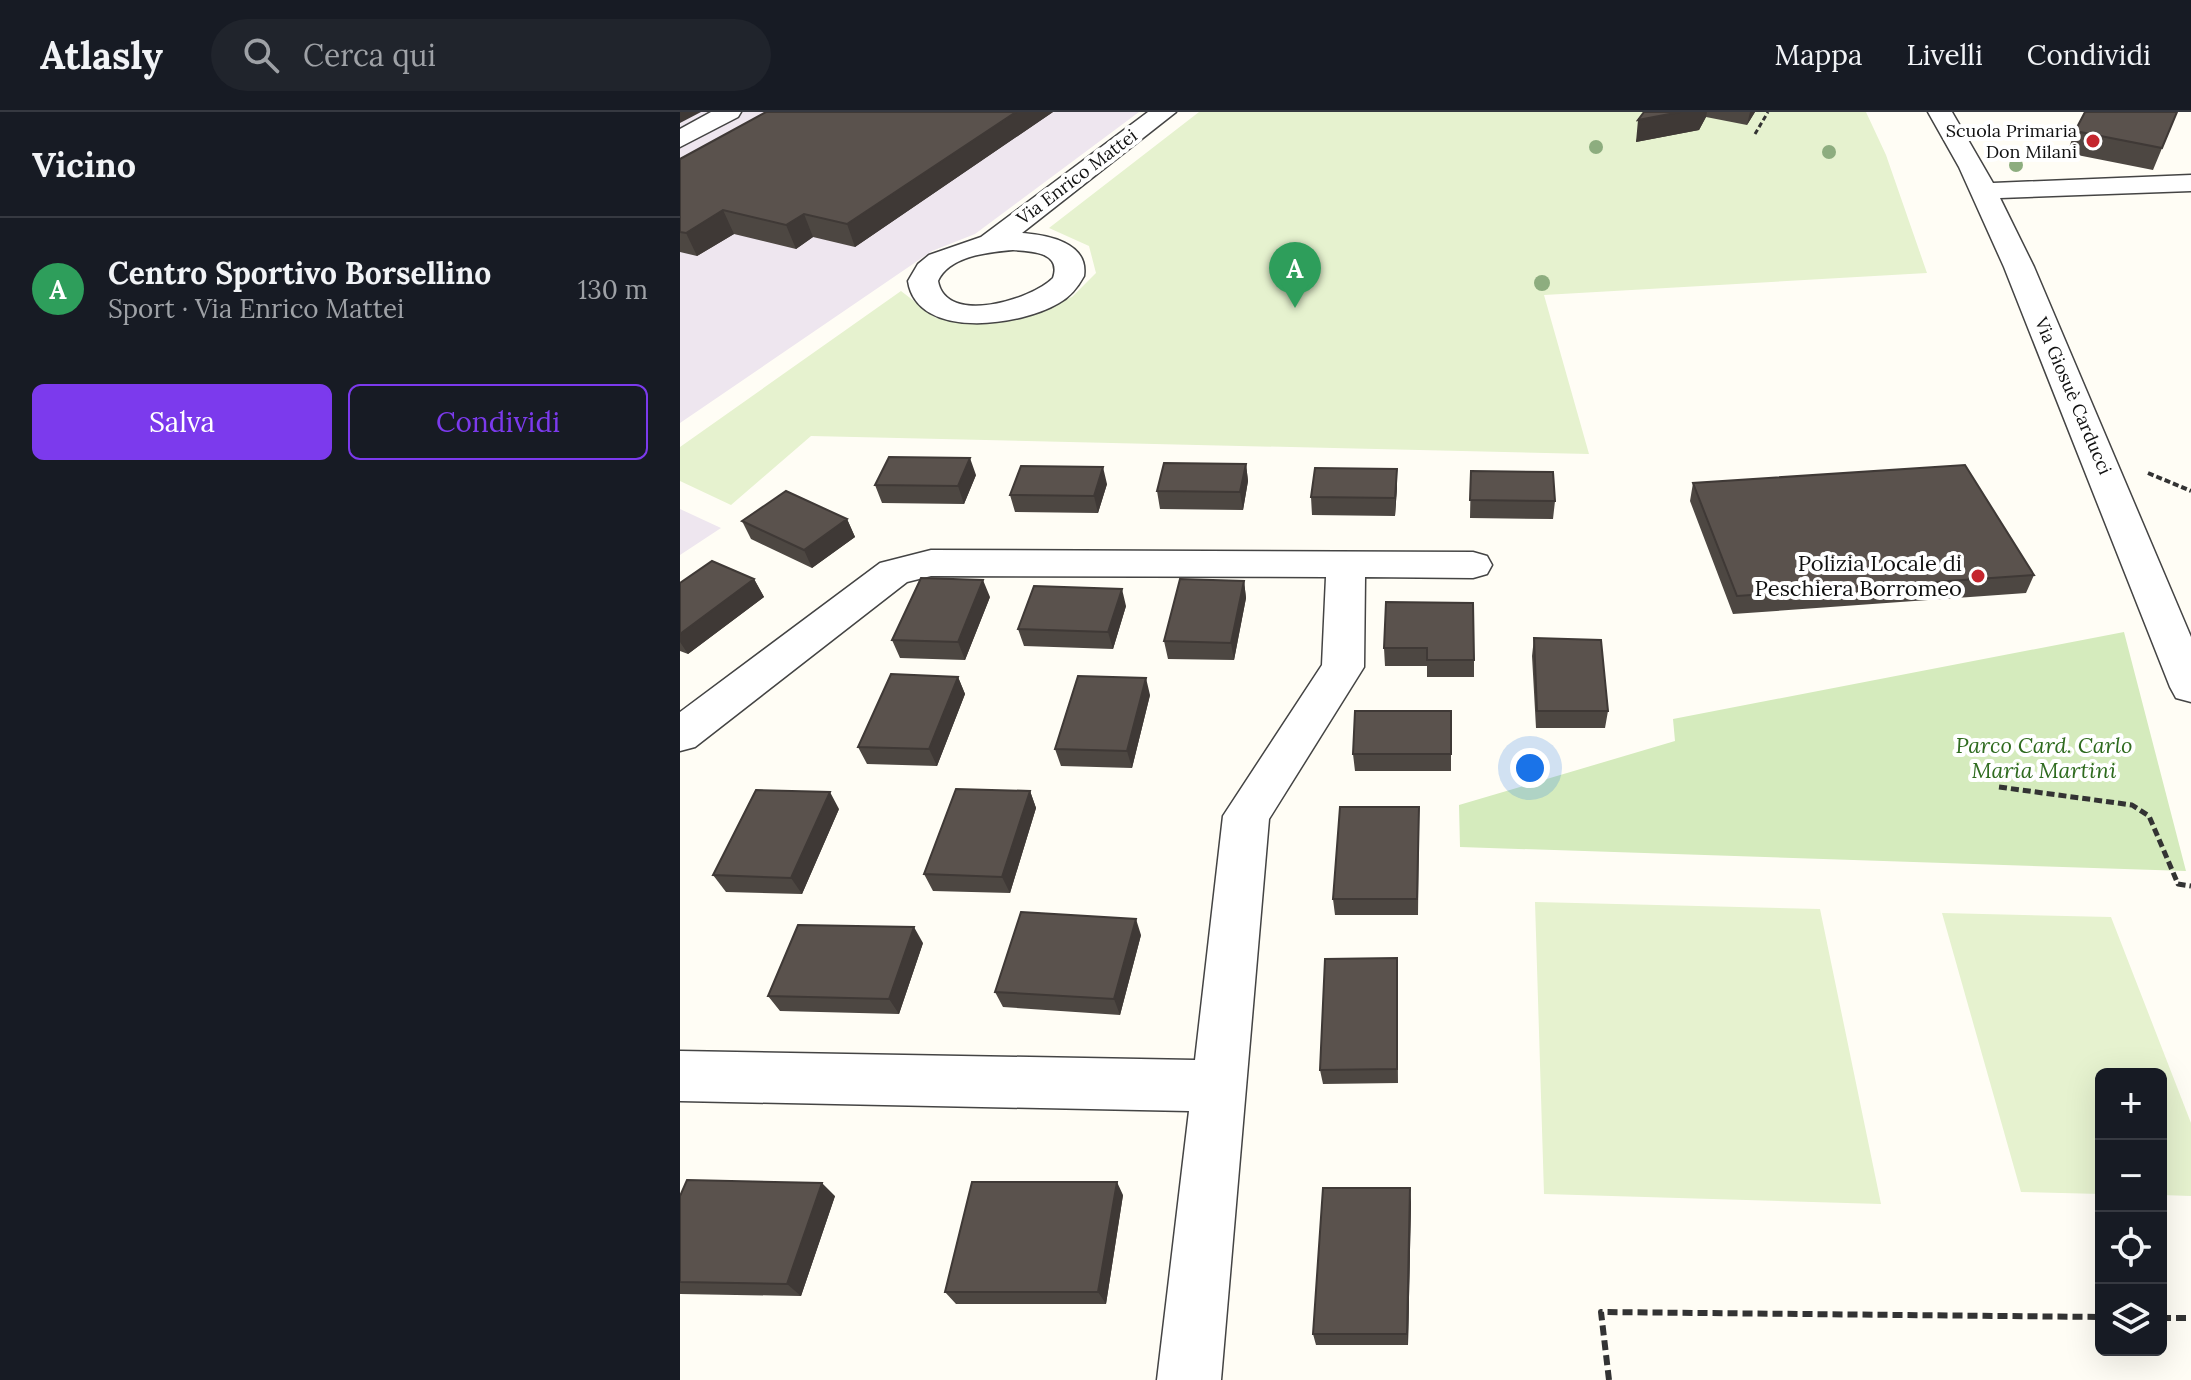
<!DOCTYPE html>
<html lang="it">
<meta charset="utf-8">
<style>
body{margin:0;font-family:Lora,serif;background:#20242c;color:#f1f3f6}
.controls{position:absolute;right:24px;bottom:24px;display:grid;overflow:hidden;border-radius:12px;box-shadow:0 8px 32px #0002}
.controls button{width:72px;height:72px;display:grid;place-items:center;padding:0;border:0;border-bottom:2px solid #363941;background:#171b24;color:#f1f3f6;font:40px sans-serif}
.you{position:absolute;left:850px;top:656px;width:28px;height:28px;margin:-20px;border:6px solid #fff;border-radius:50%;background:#1a73e8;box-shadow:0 0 0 12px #1a73e833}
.badge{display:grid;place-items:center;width:52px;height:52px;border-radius:50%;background:#7c3aed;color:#fff;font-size:26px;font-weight:700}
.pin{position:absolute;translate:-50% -66px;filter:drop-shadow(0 2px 4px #0008)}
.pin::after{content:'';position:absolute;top:42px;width:28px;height:24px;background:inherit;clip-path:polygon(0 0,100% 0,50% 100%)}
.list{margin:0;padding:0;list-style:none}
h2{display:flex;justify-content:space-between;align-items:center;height:104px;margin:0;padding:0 32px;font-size:34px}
h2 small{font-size:26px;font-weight:400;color:#9ea1a6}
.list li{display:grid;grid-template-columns:52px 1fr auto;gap:24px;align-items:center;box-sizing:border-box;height:144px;padding:0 32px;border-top:2px solid #363941}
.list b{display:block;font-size:30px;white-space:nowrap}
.list p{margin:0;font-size:26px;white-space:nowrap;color:#9ea1a6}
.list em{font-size:26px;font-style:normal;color:#9ea1a6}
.actions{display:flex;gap:16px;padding:24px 32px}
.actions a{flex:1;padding:18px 0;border:2px solid #7c3aed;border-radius:12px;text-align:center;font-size:28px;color:#7c3aed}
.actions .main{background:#7c3aed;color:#fff}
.icon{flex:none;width:44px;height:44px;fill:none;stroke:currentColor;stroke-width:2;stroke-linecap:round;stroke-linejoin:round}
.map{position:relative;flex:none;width:1511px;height:1268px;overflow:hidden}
header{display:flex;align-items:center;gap:48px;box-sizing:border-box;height:112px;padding:0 40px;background:#171b24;border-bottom:2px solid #363941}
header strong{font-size:38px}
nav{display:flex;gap:44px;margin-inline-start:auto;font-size:28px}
.search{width:560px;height:72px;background:#20242c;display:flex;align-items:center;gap:20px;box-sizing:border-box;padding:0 28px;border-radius:44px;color:#9ea1a6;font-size:30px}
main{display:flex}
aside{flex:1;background:#171b24}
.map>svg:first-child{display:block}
.industrial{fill:#eee6ef}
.green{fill:#d5ebbd}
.pitch{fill:#e6f2cf}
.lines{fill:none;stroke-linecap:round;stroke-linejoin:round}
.minor-casing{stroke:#444;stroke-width:3}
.path-far3{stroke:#333;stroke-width:3;stroke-dasharray:5 3;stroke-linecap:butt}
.path-far2{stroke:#333;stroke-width:4;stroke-dasharray:6 3;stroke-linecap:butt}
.path-far1{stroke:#333;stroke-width:5;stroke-dasharray:8 4;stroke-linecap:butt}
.path{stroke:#333;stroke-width:6;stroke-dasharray:10 5;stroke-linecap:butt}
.minor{fill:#fff;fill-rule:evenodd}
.tree{fill:#8dad7f}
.wall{fill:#4d4742}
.shaded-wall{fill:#3f3936}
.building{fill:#5a524d;stroke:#3f3936;stroke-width:2}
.poi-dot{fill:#c4262e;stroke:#fff;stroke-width:3}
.labels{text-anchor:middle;stroke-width:8;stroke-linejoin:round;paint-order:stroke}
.far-poi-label{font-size:18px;fill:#111;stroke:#fff;text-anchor:end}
.far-street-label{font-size:18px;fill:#111;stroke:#fff}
.poi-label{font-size:22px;fill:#111;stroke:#fff;text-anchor:end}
.park-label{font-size:22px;font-style:italic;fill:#2f6b1f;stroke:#fff}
</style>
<header>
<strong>Atlasly</strong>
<div class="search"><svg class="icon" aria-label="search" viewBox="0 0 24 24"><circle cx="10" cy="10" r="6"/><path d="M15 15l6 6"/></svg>Cerca qui</div>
<nav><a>Mappa</a><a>Livelli</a><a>Condividi</a></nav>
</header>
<main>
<aside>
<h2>Vicino<small></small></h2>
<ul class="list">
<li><span class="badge" style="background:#2e9e5b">A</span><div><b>Centro Sportivo Borsellino</b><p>Sport · Via Enrico Mattei</p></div><em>130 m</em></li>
</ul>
<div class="actions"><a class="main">Salva</a><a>Condividi</a></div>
</aside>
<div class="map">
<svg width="1511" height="1268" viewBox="0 0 1511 1268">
<rect width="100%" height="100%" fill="#fffdf5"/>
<path class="industrial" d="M 0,0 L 459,0 L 295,122 L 252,139 L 0,311 Z
M 0,397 L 41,416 L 0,443 Z"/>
<path class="green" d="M 1444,520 L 1506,759 L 780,735 L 779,693 L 995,629 L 993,607 Z"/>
<path class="pitch" d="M 519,0 L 1186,0 L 1206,43 L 1247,161 L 864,183 L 909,342 L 131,324 L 51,393 L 0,369 L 0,335 L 221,179 L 256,206 L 327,209 L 392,185 L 416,161 L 409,134 L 369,116 Z
M 855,790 L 1140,797 L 1201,1092 L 864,1082 Z
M 1262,801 L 1431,805 L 1511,1011 L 1511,1084 L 1481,1083 L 1481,962 L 1421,962 L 1421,1082 L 1341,1080 Z"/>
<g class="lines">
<defs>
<path id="minor" d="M 31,0 L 61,0 L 58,5 L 0,35 L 0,17 Z
M 468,0 L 496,0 L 342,121 C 367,123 409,130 404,164 C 398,175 390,185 379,191 C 341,214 237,229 228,169 L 238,152 L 249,143 L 301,125 ZM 333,138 C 351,139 382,140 373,166 C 351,188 266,214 258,169 C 269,144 309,140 333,138 Z
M 1248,0 L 1272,0 L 1313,71 L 1511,63 L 1511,79 L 1320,86 L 1354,155 L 1511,525 L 1511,590 L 1496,586 L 1490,575 L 1324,155 L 1279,55 Z
M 251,438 L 793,440 L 807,444 L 812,453 L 807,462 L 793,466 L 685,465 L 684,555 L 589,707 L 541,1268 L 477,1268 L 509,999 L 0,989 L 0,939 L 515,948 L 543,704 L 642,553 L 646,465 L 251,464 L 227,470 L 15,635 L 0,639 L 0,600 L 200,451 Z"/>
</defs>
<use href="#minor" class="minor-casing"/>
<path class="path-far3" d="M 1075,22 L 1088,0
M 1321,37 L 1367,42"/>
<path class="path-far2" d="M 1468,361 L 1511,379"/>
<path class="path-far1" d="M 1319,675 L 1452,693 L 1469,704 L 1498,772 L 1511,774"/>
<path class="path" d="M 1481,1206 L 1511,1206
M 929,1268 L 921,1200 L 1421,1205"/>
<use href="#minor" class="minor"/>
</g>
<g class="tree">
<circle cx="916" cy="35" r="7"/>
<circle cx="1149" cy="40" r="7"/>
<circle cx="1336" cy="53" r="7"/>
<circle cx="862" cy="171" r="8"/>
</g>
<path class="wall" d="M 373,0 L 175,135 L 133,125 L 116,137 L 54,122 L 17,144 L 0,140 L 0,47 Z
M 964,0 L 1075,0 L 1067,13 L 1026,5 L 1019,18 L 956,30 Z
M 1497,0 L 1473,58 L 1387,41 L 1395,19 Z
M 566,352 L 568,369 L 563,398 L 480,397 L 477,379 Z
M 717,357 L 717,375 L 715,404 L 632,403 L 631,385 Z
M 791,359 L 875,389 L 873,407 L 790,406 Z
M 296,363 L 284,392 L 202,391 L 195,373 Z
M 1013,371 L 1354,463 L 1346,481 L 1053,502 L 1010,389 Z
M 427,372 L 418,401 L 335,400 L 330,383 Z
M 167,407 L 175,425 L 132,456 L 71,427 L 62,409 Z
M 74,467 L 84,485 L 8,542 L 0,539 L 0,471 Z
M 564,469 L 566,486 L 554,548 L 488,547 L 484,529 Z
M 310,485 L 285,548 L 220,546 L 212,528 Z
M 706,490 L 794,548 L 794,565 L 747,565 L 747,554 L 705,554 L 704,536 Z
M 446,494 L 433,537 L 344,534 L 338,517 Z
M 854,526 L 928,599 L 925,616 L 856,616 L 852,544 Z
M 278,565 L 285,582 L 257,654 L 187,652 L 178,635 Z
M 470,583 L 452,656 L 381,654 L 375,637 Z
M 771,599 L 771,659 L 675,659 L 673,642 Z
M 350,679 L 356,696 L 330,781 L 253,779 L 244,762 Z
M 159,697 L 122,782 L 46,780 L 33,763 Z
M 739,712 L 738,803 L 655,803 L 653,787 Z
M 461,823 L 440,903 L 323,895 L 315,880 Z
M 243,831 L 219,902 L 100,899 L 88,884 Z
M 717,846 L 718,971 L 643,972 L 640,958 Z
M 443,1083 L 426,1192 L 276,1192 L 265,1180 Z
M 0,1084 L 155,1084 L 121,1184 L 0,1182 Z
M 731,1090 L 728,1233 L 636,1233 L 633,1222 Z"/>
<path class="shaded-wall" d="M 0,0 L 21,0 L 0,11 Z
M 336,0 L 373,0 L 175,135 L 167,112 Z
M 1000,0 L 1027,0 L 1026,5 L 1019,18 L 956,30 L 958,8 Z
M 1070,0 L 1075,0 L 1067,13 Z
M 43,98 L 54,122 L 17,144 L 6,121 Z
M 124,102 L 133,125 L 116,137 L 106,113 Z
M 290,346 L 296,363 L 284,392 L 278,374 Z
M 566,352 L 568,369 L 563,398 L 560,380 Z
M 423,355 L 427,372 L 418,401 L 414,384 Z
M 717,357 L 717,375 L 715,404 L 715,386 Z
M 167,407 L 175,425 L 132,456 L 124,438 Z
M 74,467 L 84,485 L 8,542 L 0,530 L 0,522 Z
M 303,468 L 310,485 L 285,548 L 278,530 Z
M 564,469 L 566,486 L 554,548 L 551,531 Z
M 442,477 L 446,494 L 433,537 L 428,520 Z
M 278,565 L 285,582 L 257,654 L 249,637 Z
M 466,566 L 470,583 L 452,656 L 447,639 Z
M 350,679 L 356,696 L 330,781 L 322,765 Z
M 150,680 L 159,697 L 122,782 L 111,766 Z
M 456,807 L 461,823 L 440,903 L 434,887 Z
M 234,815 L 243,831 L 219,902 L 209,887 Z
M 437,1070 L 443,1083 L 426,1192 L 418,1180 Z
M 142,1071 L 155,1084 L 121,1184 L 107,1172 Z
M 730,1076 L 731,1090 L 728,1233 L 727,1222 Z"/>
<path class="building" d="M 86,0 L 336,0 L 167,112 L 124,102 L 106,113 L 43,98 L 6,121 L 0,120 L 0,47 Z
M 964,0 L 1000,0 L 958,8 Z
M 1405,0 L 1497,0 L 1482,36 L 1395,19 Z
M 209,345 L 290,346 L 278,374 L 195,373 Z
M 484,351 L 566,352 L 560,380 L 477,379 Z
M 1285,353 L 1354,463 L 1057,484 L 1013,371 Z
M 341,354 L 423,355 L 414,384 L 330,383 Z
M 635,356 L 717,357 L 715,386 L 631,385 Z
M 791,359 L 873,360 L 875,389 L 790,388 Z
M 106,379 L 167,407 L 124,438 L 62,409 Z
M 32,449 L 74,467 L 0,522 L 0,471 Z
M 241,466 L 303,468 L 278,530 L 212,528 Z
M 500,467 L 564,469 L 551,531 L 484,529 Z
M 354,474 L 442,477 L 428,520 L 338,517 Z
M 706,490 L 793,491 L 794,548 L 747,548 L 747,536 L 704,536 Z
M 854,526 L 921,528 L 928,599 L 857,599 Z
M 211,562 L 278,565 L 249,637 L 178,635 Z
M 398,564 L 466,566 L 447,639 L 375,637 Z
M 675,599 L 771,599 L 771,642 L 673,642 Z
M 276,677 L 350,679 L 322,765 L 244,762 Z
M 76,678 L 150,680 L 111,766 L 33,763 Z
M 660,695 L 739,695 L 737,787 L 653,787 Z
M 341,800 L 456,807 L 434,887 L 315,880 Z
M 118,813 L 234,815 L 209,887 L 88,884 Z
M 717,846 L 717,957 L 640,958 L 645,847 Z
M 7,1068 L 142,1071 L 107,1172 L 0,1170 L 0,1084 Z
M 292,1070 L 437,1070 L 418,1180 L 265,1180 Z
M 643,1076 L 730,1076 L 727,1222 L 633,1222 Z"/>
<g class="poi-dot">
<circle cx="1413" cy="29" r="8"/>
<circle cx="1298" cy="464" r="8"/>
</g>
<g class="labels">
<g class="far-poi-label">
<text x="1397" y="25">Scuola Primaria<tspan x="1397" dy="21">Don Milani</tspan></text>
</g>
<g class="far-street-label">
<text transform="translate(397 65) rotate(-37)" y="6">Via Enrico Mattei</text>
<text transform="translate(1393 284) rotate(67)" y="6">Via Giosuè Carducci</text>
</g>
<g class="poi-label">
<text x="1282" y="459">Polizia Locale di<tspan x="1282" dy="25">Peschiera Borromeo</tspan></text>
</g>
<g class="park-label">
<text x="1364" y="641">Parco Card. Carlo<tspan x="1364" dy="25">Maria Martini</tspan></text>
</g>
</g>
</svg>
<div class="controls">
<button>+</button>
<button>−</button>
<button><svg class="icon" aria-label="locate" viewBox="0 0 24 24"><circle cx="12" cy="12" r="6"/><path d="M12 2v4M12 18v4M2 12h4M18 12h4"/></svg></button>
<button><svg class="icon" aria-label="layers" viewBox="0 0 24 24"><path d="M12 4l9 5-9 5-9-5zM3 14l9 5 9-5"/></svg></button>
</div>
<div class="you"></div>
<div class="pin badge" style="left:615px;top:196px;background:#2e9e5b">A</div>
</div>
</main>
